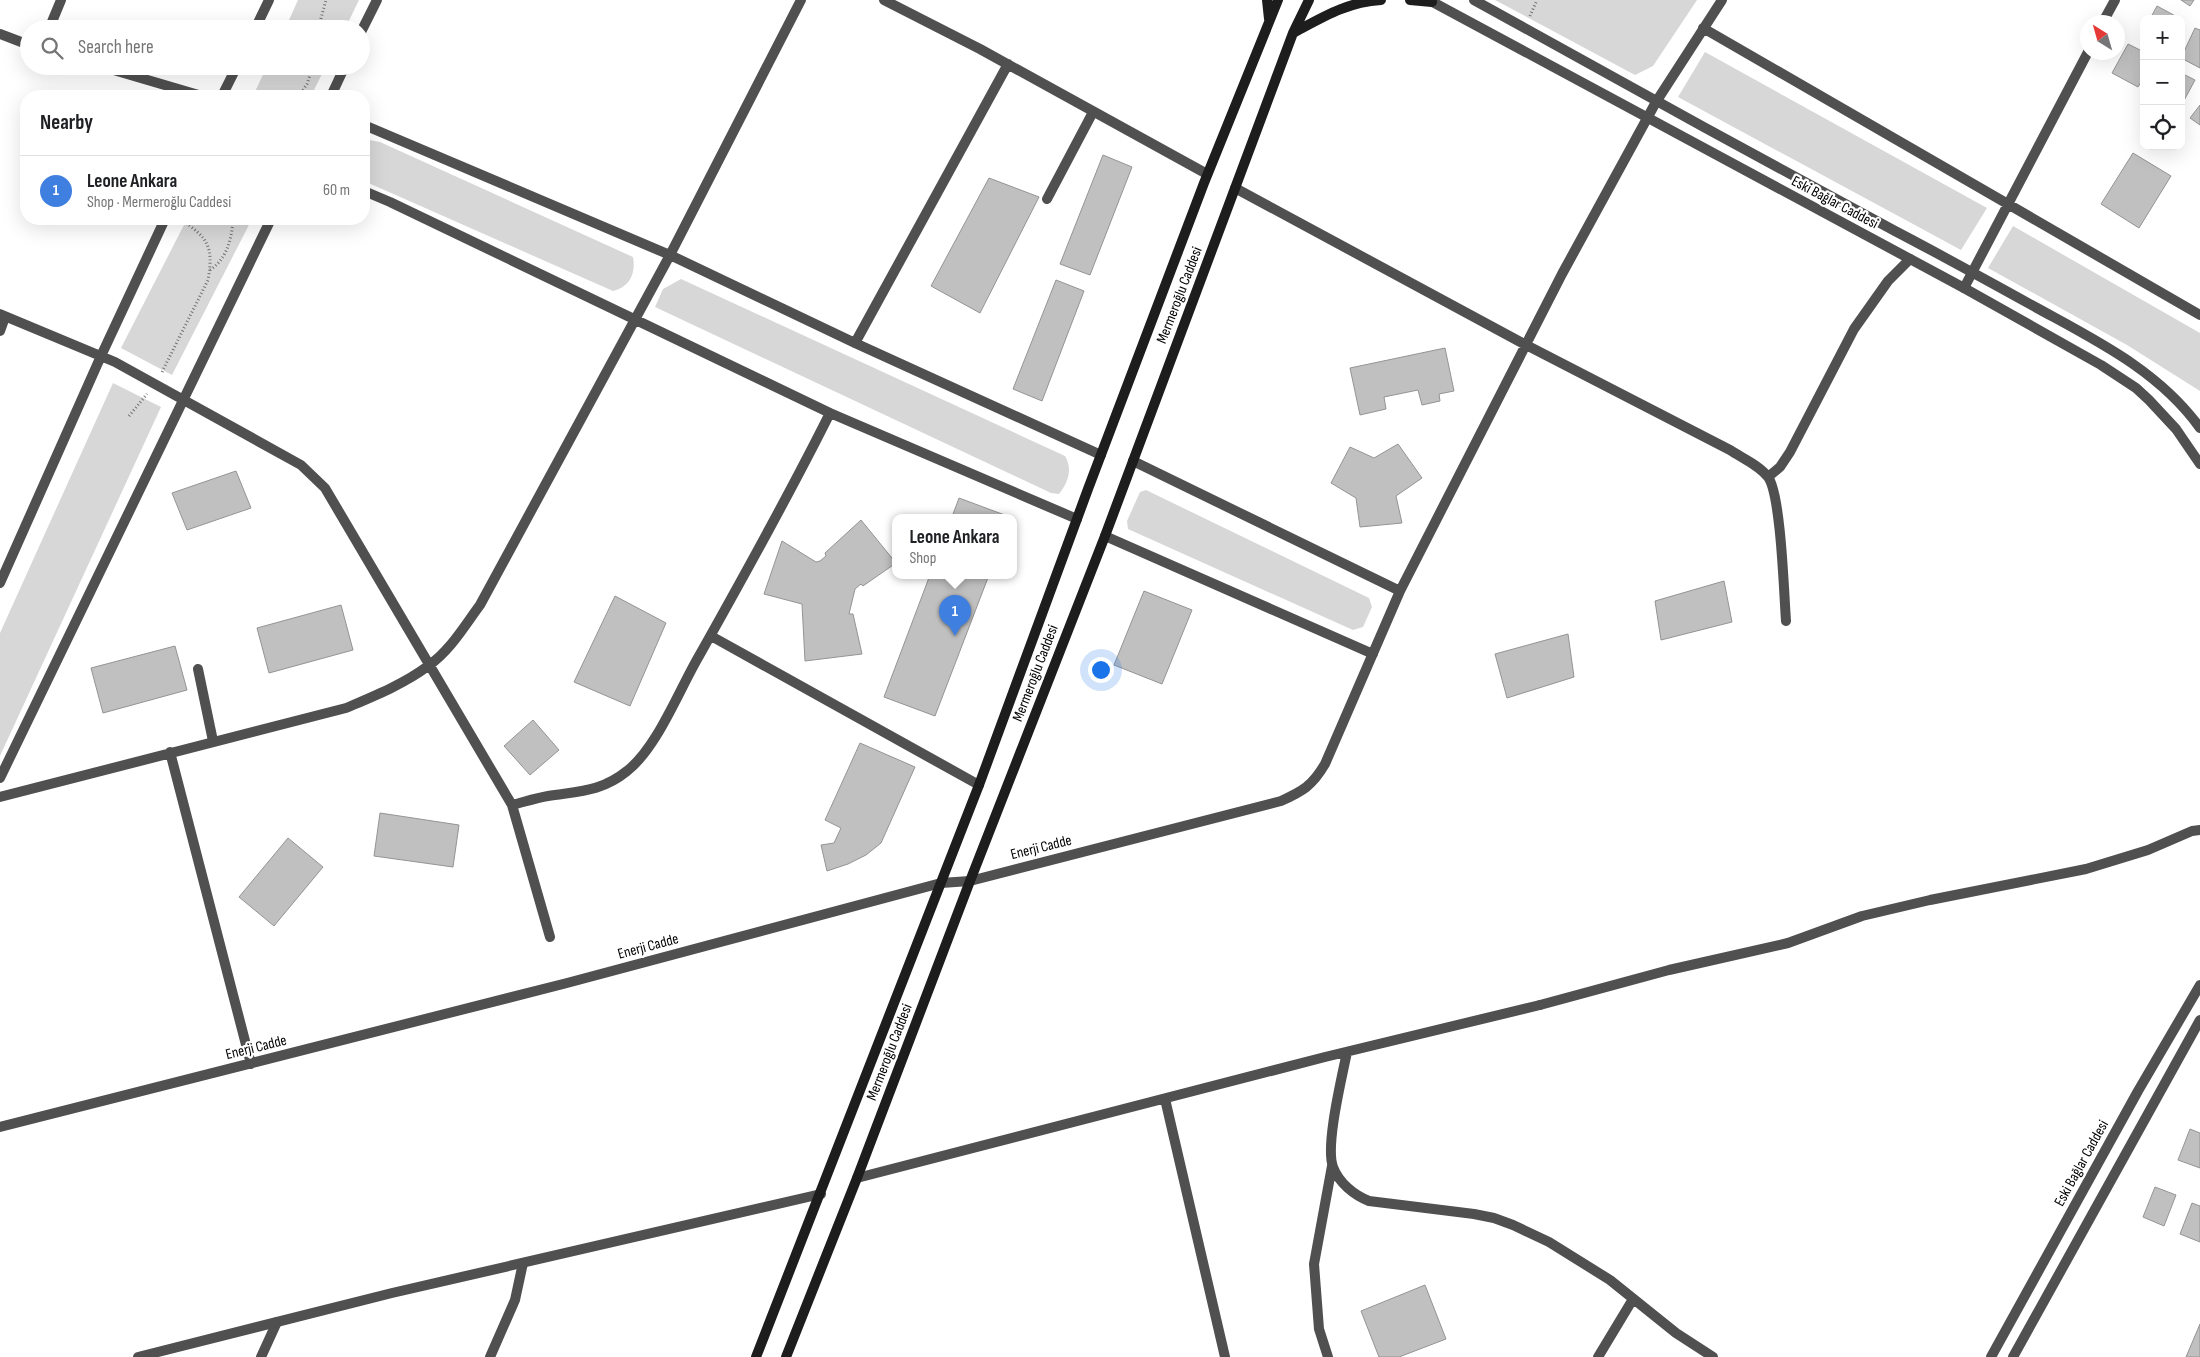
<!DOCTYPE html>
<meta charset="utf-8">
<style>
body{margin:0;font-family:"Sofia Sans Condensed",sans-serif;background:#f2f2f2;color:#202124}
.controls{position:absolute;right:15px;top:15px;display:grid;overflow:hidden;border-radius:10px;box-shadow:0 5px 20px #0002}
.controls button{width:45px;height:45px;display:grid;place-items:center;padding:0;border:0;border-bottom:1px solid #e0e0e0;background:#fff;color:#202124;font:25px sans-serif}
.compass{position:absolute;left:2080px;top:15px;width:45px;height:45px;border-radius:50%;background:#fff;box-shadow:0 5px 20px #0002;rotate:323deg}
.you{position:absolute;left:1100px;top:669px;width:18px;height:18px;margin:-12px;border:4px solid #fff;border-radius:50%;background:#1a73e8;box-shadow:0 0 0 8px #1a73e833}
.badge{display:grid;place-items:center;width:32px;height:32px;border-radius:50%;background:#000;color:#fff;font-size:16px;font-weight:700}
.pin{position:absolute;translate:-50% -41px;filter:drop-shadow(0 1px 2px #0008)}
.pin::after{content:'';position:absolute;top:26px;width:18px;height:15px;background:inherit;clip-path:polygon(0 0,100% 0,50% 100%)}
.popup{position:absolute;left:892px;top:514px;width:125px;height:65px;box-sizing:border-box;display:grid;place-content:center;border-radius:10px;background:#fff;filter:drop-shadow(0 1px 4px #0005);font-size:16px;white-space:nowrap;color:#757577}
.popup b{font-size:19px;color:#202124}
.popup::after{content:'';position:absolute;left:50%;top:100%;margin-left:-10px;border:10px solid transparent;border-top-color:#fff}
.list{margin:0;padding:0;list-style:none}
h2{display:flex;justify-content:space-between;align-items:center;height:65px;margin:0;padding:0 20px;font-size:21px}
h2 small{font-size:16px;font-weight:400;color:#757577}
.list li{display:grid;grid-template-columns:32px 1fr auto;gap:15px;align-items:center;box-sizing:border-box;height:70px;padding:0 20px;border-top:1px solid #e0e0e0}
.list b{display:block;font-size:19px;white-space:nowrap}
.list p{margin:0;font-size:16px;white-space:nowrap;color:#757577}
.list em{font-size:16px;font-style:normal;color:#757577}
.icon{flex:none;width:28px;height:28px;fill:none;stroke:currentColor;stroke-width:2;stroke-linecap:round;stroke-linejoin:round}
.map{position:relative;flex:none;width:2200px;height:1357px;overflow:hidden}
.search{position:absolute;background:#fff;box-shadow:0 5px 20px #0002;left:20px;top:20px;width:350px;height:55px;display:flex;align-items:center;gap:12px;box-sizing:border-box;padding:0 18px;border-radius:28px;color:#757577;font-size:19px}
.panel{position:absolute;background:#fff;box-shadow:0 5px 20px #0002;left:20px;top:90px;width:350px;height:135px;border-radius:20px}
.map>svg:first-child{display:block}
.green{fill:#d7d7d7}
.building{fill:#c0c0c0;stroke:#949494}
.lines{fill:none;stroke-linecap:round;stroke-linejoin:round}
.path{stroke:#727272;stroke-width:3;stroke-dasharray:1 2.5;stroke-linecap:butt}
.service{stroke:#505050;stroke-width:10}
.minor{stroke:#505050;stroke-width:10}
.tertiary{stroke:#505050;stroke-width:10}
.secondary{stroke:#1d1d1d;stroke-width:10}
.labels{text-anchor:middle;stroke-width:4.5;stroke-linejoin:round;paint-order:stroke}
.street-label{font-size:15px;fill:#000;stroke:#fff}
</style>
<div class="map">
<svg width="2200" height="1357" viewBox="0 0 2200 1357">
<rect width="100%" height="100%" fill="#fff"/>
<path class="green" d="M 298,0 L 359,0 L 345,29 L 285,29 Z
M 1495,0 L 1697,0 L 1653,66 L 1635,75 Z
M 1705,52 L 1987,208 L 1961,250 L 1678,97 Z
M 267,66 L 326,66 L 311,96 L 253,96 Z
M 364,139 L 380,142 L 633,257 C 636,273 630,287 613,291 L 364,181 Z
M 187,219 L 252,219 L 172,375 L 121,348 Z
M 2013,226 L 2200,333 L 2200,391 L 2127,345 L 1988,268 Z
M 681,279 L 1065,456 C 1073,469 1068,483 1059,494 L 1051,493 L 655,307 L 663,289 Z
M 113,383 L 161,407 L 0,756 L 0,633 Z
M 1146,490 L 1369,598 L 1372,607 L 1363,627 L 1353,630 L 1128,529 L 1127,521 L 1140,492 Z"/>
<path class="building" d="M 2181,0 L 2194,0 L 2190,6 Z
M 2157,6 L 2181,19 L 2150,19 Z
M 2195,28 L 2200,30 L 2200,68 L 2181,58 Z
M 2128,44 L 2144,52 L 2144,77 L 2138,87 L 2112,73 Z
M 2181,73 L 2195,80 L 2181,106 Z
M 2200,105 L 2200,125 L 2190,118 Z
M 2133,153 L 2171,176 L 2139,228 L 2101,204 Z
M 1103,155 L 1132,167 L 1090,275 L 1060,264 Z
M 989,178 L 1039,197 L 980,313 L 931,286 Z
M 1056,280 L 1084,291 L 1042,401 L 1013,389 Z
M 1445,348 L 1454,391 L 1439,394 L 1440,401 L 1422,405 L 1418,390 L 1384,397 L 1386,409 L 1360,415 L 1350,368 Z
M 1398,444 L 1422,478 L 1396,496 L 1402,523 L 1360,527 L 1356,498 L 1331,483 L 1350,447 L 1374,458 Z
M 236,471 L 251,508 L 187,530 L 172,493 Z
M 959,498 L 1010,517 L 952,517 Z
M 861,520 L 896,563 L 863,586 L 861,584 L 855,589 L 849,614 L 853,614 L 862,654 L 805,661 L 802,604 L 764,594 L 782,541 L 816,562 L 820,561 L 826,556 L 825,553 Z
M 930,575 L 989,575 L 935,716 L 884,697 Z
M 1724,581 L 1732,622 L 1661,640 L 1655,601 Z
M 1144,591 L 1192,610 L 1162,684 L 1114,665 Z
M 615,596 L 666,623 L 630,706 L 574,682 Z
M 341,605 L 353,650 L 269,673 L 257,628 Z
M 1568,634 L 1574,677 L 1507,698 L 1495,654 Z
M 175,646 L 187,690 L 103,713 L 91,668 Z
M 533,720 L 559,750 L 530,775 L 504,746 Z
M 860,743 L 915,767 L 881,843 L 866,855 L 848,864 L 827,871 L 821,845 L 834,843 L 841,828 L 825,820 Z
M 380,813 L 459,825 L 453,867 L 374,856 Z
M 288,838 L 323,867 L 274,926 L 239,897 Z
M 2190,1129 L 2200,1133 L 2200,1168 L 2178,1160 Z
M 2155,1187 L 2176,1195 L 2164,1226 L 2143,1217 Z
M 2192,1203 L 2200,1206 L 2200,1242 L 2180,1234 Z
M 1425,1285 L 1446,1339 L 1399,1357 L 1379,1357 L 1361,1311 Z
M 2200,1324 L 2200,1357 L 2186,1357 Z"/>
<g class="lines">
<path class="path" d="M 1530,16 L 1537,0
M 318,29 L 326,0
M 299,96 L 307,84 L 313,66
M 210,270 C 227,259 232,238 233,219
M 162,372 L 208,280 C 214,246 208,238 180,219
M 129,416 L 147,394"/>
<path class="service" d="M 1047,199 L 1093,112
M 0,331 L 5,317
M 198,669 L 213,741
M 1540,1005 L 1669,970 L 1788,943 L 1862,916 L 1930,900 L 2086,869 L 2148,850 L 2192,831 L 2200,830"/>
<path class="minor" d="M 884,0 L 980,49 L 1207,174
M 2103,22 L 2115,0
M 1703,28 L 2200,315
M 49,29 L 61,0
M 255,29 L 269,0
M 361,32 L 377,0
M 0,34 L 29,45
M 100,66 L 202,96
M 222,96 L 237,66
M 331,96 L 345,66
M 364,125 L 670,255 L 855,343 L 1101,455
M 1235,188 L 1526,345 L 1730,450 C 1742,458 1759,465 1768,477 C 1781,494 1784,595 1786,621
M 364,191 L 390,202 L 830,413 L 1077,519
M 1964,288 L 2088,52
M 0,314 L 115,362 L 301,465 L 325,488 L 512,805 L 550,937
M 855,343 L 1008,64
M 1133,461 L 1400,591
M 1768,477 L 1780,467 L 1790,452 L 1854,329 L 1888,281 L 1910,259
M 1105,536 L 1373,654
M 0,583 L 101,356 L 165,219
M 711,636 L 979,785
M 170,752 L 251,1064
M 0,778 L 271,219
M 0,797 L 346,708 C 374,696 404,684 428,666 C 450,651 465,625 480,605 L 670,255 L 801,0
M 512,805 C 524,802 536,798 548,796 C 579,791 601,792 627,771 C 657,748 679,690 699,656 C 744,576 789,495 830,413
M 1347,1052 C 1342,1077 1325,1146 1333,1167 C 1339,1183 1354,1195 1369,1201 L 1474,1214 L 1494,1218 L 1513,1225 L 1549,1242 L 1610,1280 L 1676,1333 L 1713,1357
M 1165,1099 L 1225,1357
M 0,1127 L 567,983 L 941,883 L 970,881 L 1281,801 C 1303,791 1312,786 1325,764 L 1400,591 L 1562,274 L 1656,102 L 1722,0
M 857,1178 L 1325,1057 L 1540,1005
M 261,1357 L 277,1322
M 490,1357 L 515,1300 L 523,1263
M 1328,1357 L 1319,1329 L 1314,1264 L 1332,1166
M 1598,1357 L 1633,1299"/>
<path class="tertiary" d="M 1429,0 L 1964,288 L 2101,365 L 2136,388 L 2149,400 L 2176,429 L 2200,464
M 1474,0 C 1614,78 1754,155 1895,231 C 1943,256 1990,282 2037,308 C 2097,341 2159,371 2200,428
M 138,1357 L 392,1293 L 821,1194
M 1991,1357 L 2138,1091 L 2200,985
M 2013,1357 L 2200,1020"/>
<path class="secondary" d="M 1267,0 L 1269,19
M 1410,0 L 1432,2
M 1293,33 C 1323,17 1347,2 1381,0
M 756,1357 L 979,785 L 1088,489 L 1204,183 L 1278,0
M 786,1357 L 857,1178 L 970,881 L 1105,536 L 1293,33 L 1309,0"/>
</g>
<g class="labels">
<g class="street-label">
<text transform="translate(1835 202) rotate(28)" y="5">Eski Bağlar Caddesi</text>
<text transform="translate(1179 295) rotate(-69)" y="5">Mermeroğlu Caddesi</text>
<text transform="translate(1035 673) rotate(-69)" y="5">Mermeroğlu Caddesi</text>
<text transform="translate(1041 847) rotate(-14)" y="5">Enerji Cadde</text>
<text transform="translate(648 946) rotate(-15)" y="5">Enerji Cadde</text>
<text transform="translate(256 1047) rotate(-14)" y="5">Enerji Cadde</text>
<text transform="translate(889 1052) rotate(-69)" y="5">Mermeroğlu Caddesi</text>
<text transform="translate(2081 1163) rotate(-61)" y="5">Eski Bağlar Caddesi</text>
</g>
</g>
</svg>
<div class="controls">
<button>+</button>
<button>−</button>
<button><svg class="icon" aria-label="locate" viewBox="0 0 24 24"><circle cx="12" cy="12" r="6"/><path d="M12 2v4M12 18v4M2 12h4M18 12h4"/></svg></button>
</div>
<svg class="compass" viewBox="-18 -18 36 36"><path d="M0-13l5 13h-10z" fill="#e53935"/><path d="M0 13l5-13h-10z" fill="#757577"/></svg>
<div class="you"></div>
<div class="pin badge" style="left:955px;top:636px;background:#3f7fe0">1</div>
<div class="popup"><b>Leone Ankara</b>Shop</div>
<div class="search"><svg class="icon" aria-label="search" viewBox="0 0 24 24"><circle cx="10" cy="10" r="6"/><path d="M15 15l6 6"/></svg>Search here</div>
<section class="panel">
<h2>Nearby<small></small></h2>
<ul class="list">
<li><span class="badge" style="background:#3f7fe0">1</span><div><b>Leone Ankara</b><p>Shop · Mermeroğlu Caddesi</p></div><em>60 m</em></li>
</ul>
</section>
</div>
